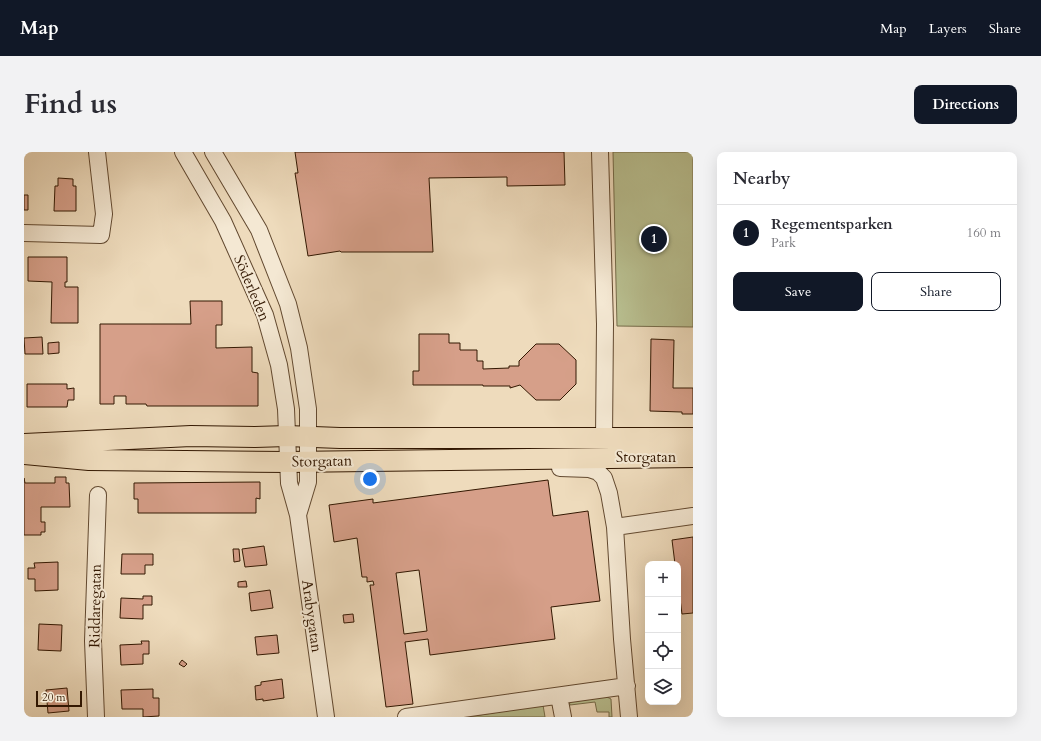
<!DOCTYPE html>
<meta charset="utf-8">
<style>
body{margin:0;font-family:Cardo,serif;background:#f2f2f3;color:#2b2b33}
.controls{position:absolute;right:12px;bottom:12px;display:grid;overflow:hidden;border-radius:8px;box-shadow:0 4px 16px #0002}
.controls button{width:36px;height:36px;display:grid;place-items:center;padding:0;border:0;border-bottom:1px solid #e1e1e2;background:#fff;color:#2b2b33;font:20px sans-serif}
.scale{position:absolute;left:12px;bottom:10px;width:46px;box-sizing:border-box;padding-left:4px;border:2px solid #331802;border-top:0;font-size:11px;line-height:14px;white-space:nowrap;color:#331802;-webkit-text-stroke:3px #f4e8d3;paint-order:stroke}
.you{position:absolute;left:346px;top:327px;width:14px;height:14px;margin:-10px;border:3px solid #fff;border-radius:50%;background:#1a73e8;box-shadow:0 0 0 6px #1a73e833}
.badge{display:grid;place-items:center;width:26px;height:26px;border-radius:50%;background:#111827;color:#fff;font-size:13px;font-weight:700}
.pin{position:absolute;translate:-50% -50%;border:2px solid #fff;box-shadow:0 1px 4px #0006}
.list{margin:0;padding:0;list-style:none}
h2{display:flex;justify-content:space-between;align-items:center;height:52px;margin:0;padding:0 16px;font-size:17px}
h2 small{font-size:13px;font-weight:400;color:#7c7c81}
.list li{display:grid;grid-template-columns:26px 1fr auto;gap:12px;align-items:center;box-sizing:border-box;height:56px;padding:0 16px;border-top:1px solid #e1e1e2}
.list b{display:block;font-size:15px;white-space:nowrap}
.list p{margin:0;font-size:13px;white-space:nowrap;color:#7c7c81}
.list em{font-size:13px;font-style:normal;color:#7c7c81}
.actions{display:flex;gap:8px;padding:12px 16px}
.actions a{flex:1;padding:9px 0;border:1px solid #111827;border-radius:8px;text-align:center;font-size:14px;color:#111827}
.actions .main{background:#111827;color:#fff}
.icon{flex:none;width:22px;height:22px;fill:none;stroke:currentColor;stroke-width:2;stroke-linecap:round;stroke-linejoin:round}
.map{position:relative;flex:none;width:669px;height:565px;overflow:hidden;border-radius:8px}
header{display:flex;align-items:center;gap:24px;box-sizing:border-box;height:56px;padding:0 20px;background:#111827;color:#fff}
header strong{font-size:19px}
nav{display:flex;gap:22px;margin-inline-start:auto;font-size:14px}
.intro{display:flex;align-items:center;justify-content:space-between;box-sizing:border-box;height:96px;padding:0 24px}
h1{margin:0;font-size:28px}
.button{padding:10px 18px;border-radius:8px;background:#111827;color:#fff;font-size:14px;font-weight:700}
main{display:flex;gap:24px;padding:0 24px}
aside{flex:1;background:#fff;border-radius:8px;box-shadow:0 4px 16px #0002}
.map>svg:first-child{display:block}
.green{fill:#b9c091;stroke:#766c4a}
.building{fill:#d69f89;stroke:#331802;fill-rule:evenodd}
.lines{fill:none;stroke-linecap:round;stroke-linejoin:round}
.minor-casing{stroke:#624930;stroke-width:18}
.major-casing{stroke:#331802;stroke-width:22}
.minor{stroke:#f4e8d3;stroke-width:16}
.major{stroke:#eedbbc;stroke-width:20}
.labels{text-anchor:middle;stroke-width:4;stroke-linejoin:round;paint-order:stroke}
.street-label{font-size:15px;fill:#331802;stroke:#f4e8d3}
</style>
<header>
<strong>Map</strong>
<nav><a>Map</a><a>Layers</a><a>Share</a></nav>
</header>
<div class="intro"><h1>Find us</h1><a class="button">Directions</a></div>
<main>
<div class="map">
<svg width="669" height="565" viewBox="0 0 669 565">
<rect width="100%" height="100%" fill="#eedbbc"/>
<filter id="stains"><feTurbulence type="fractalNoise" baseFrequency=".005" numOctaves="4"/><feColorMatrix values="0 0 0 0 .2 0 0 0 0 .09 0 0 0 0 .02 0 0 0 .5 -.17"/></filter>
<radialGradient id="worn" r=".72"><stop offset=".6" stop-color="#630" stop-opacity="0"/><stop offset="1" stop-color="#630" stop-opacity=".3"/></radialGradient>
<path class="green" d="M 589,0 L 669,0 L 669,175 L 593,174 Z
M 577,545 L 583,545 L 587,547 L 588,565 L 585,565 L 585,560 L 573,560 L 571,550 L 546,553 L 545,549 Z
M 519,553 L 521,565 L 443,565 Z"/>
<path class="building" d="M 271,0 L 540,0 L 541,33 L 483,34 L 483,25 L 405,26 L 409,100 L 317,100 L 316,99 L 284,104 L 271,21 L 274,21 Z
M 34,26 L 49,27 L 49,34 L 52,34 L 52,59 L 30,59 L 31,34 L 34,34 Z
M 0,43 L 4,43 L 4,58 L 0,58 Z
M 4,105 L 43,105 L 43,130 L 41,130 L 41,135 L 54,135 L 54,171 L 27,171 L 28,130 L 4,129 Z
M 166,149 L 198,149 L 198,173 L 192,173 L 192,196 L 228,195 L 228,220 L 234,221 L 234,254 L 123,254 L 122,252 L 102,252 L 102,244 L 90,244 L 90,252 L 76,252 L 76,172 L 167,172 Z
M 395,182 L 425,182 L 425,191 L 436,191 L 436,198 L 453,198 L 453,209 L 459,209 L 459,217 L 485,216 L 485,214 L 495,214 L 495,209 L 512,192 L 535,192 L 552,208 L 552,232 L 536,248 L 512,248 L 496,233 L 486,236 L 486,234 L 459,234 L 459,233 L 389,233 L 389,219 L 395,219 Z
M 18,185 L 19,202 L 1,202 L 0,186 Z
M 627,187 L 650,188 L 649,236 L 669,236 L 669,262 L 658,262 L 658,260 L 626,259 Z
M 35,190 L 35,201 L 24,202 L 24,191 Z
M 3,232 L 43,232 L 43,237 L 50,236 L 50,248 L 44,248 L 43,255 L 3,255 Z
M 31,325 L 42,325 L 42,331 L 45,331 L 46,355 L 17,355 L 17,370 L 21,370 L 21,380 L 17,380 L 17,383 L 0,383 L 0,326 L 1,331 L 31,331 Z
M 524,328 L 529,364 L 564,359 L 576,449 L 527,455 L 531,487 L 406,503 L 404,487 L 381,490 L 389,552 L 362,555 L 346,433 L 350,433 L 349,429 L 343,430 L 343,425 L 338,425 L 333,386 L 310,390 L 305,353 L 349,347 L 349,351 ZM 395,418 L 403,479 L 380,482 L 372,421 Z
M 236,330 L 236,347 L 232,346 L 232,361 L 114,361 L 114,347 L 110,347 L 110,331 Z
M 669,385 L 669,461 L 658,462 L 654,432 L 654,412 L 651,412 L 648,388 Z
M 240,394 L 243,413 L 221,415 L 218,397 Z
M 209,397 L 215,397 L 216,409 L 210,410 Z
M 98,402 L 129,402 L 129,413 L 121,413 L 121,422 L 97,422 Z
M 34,410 L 34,438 L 11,439 L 11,427 L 4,427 L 4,416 L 11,416 L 10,411 Z
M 222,429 L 223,435 L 214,435 L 214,430 Z
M 246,438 L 249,456 L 227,459 L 225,441 Z
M 119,444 L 128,444 L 128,453 L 119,453 L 119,467 L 96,466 L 97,446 L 119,447 Z
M 329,462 L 330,470 L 320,471 L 319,463 Z
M 15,472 L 38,473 L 37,499 L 14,498 Z
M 253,483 L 255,501 L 233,503 L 231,485 Z
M 117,489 L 125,489 L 125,502 L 119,502 L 119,512 L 97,513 L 96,493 L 118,492 Z
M 158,508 L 163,512 L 160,515 L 155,512 Z
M 258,527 L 260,546 L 239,549 L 239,547 L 232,548 L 231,534 L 237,533 L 237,530 Z
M 43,536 L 45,559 L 24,561 L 22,538 Z
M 129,537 L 129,546 L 135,546 L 135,564 L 119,565 L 119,557 L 98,557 L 97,538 Z"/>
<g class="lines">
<defs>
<path id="minor" d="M 159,0 L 199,69 L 241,163 L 255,213 L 262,257 L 265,331 L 274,363 L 302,565
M 189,0 L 235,78 L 264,152 L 275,196 L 284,257 L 284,330 L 274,363
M 576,0 L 581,172 L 580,286
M 0,81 L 77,83 L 80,62 L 73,0
M 536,316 L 565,317 L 574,320 L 580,326 L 585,341 L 591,375 L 598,487 L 605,565
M 591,375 L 669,364
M 535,544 L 539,565
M 72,565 L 69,489 L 74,343
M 382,565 L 603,534"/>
<path id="major" d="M 0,292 L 167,284 L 231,285 L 263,284 L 316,286 L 669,286
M 0,302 L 65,308 L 264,310 L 669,305"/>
</defs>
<use href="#minor" class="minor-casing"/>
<use href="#major" class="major-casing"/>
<use href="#minor" class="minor"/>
<use href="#major" class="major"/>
</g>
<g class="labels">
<g class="street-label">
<text transform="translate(228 136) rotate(67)" y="5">Söderleden</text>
<text x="622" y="310">Storgatan</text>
<text transform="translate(298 309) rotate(-1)" y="5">Storgatan</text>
<text transform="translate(71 454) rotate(-89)" y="5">Riddaregatan</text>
<text transform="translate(288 464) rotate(82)" y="5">Arabygatan</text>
</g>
</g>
<rect width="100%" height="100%" filter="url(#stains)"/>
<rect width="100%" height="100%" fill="url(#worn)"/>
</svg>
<div class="controls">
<button>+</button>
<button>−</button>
<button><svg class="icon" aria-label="locate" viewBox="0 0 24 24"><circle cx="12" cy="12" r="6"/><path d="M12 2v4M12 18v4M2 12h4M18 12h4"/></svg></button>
<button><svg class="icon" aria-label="layers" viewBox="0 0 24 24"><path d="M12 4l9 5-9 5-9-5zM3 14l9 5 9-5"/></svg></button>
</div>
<div class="scale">20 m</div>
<div class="you"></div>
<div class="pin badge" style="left:630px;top:87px">1</div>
</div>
<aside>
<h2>Nearby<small></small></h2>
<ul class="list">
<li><span class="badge">1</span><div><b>Regementsparken</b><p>Park</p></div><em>160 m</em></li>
</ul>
<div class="actions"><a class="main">Save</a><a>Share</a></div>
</aside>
</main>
